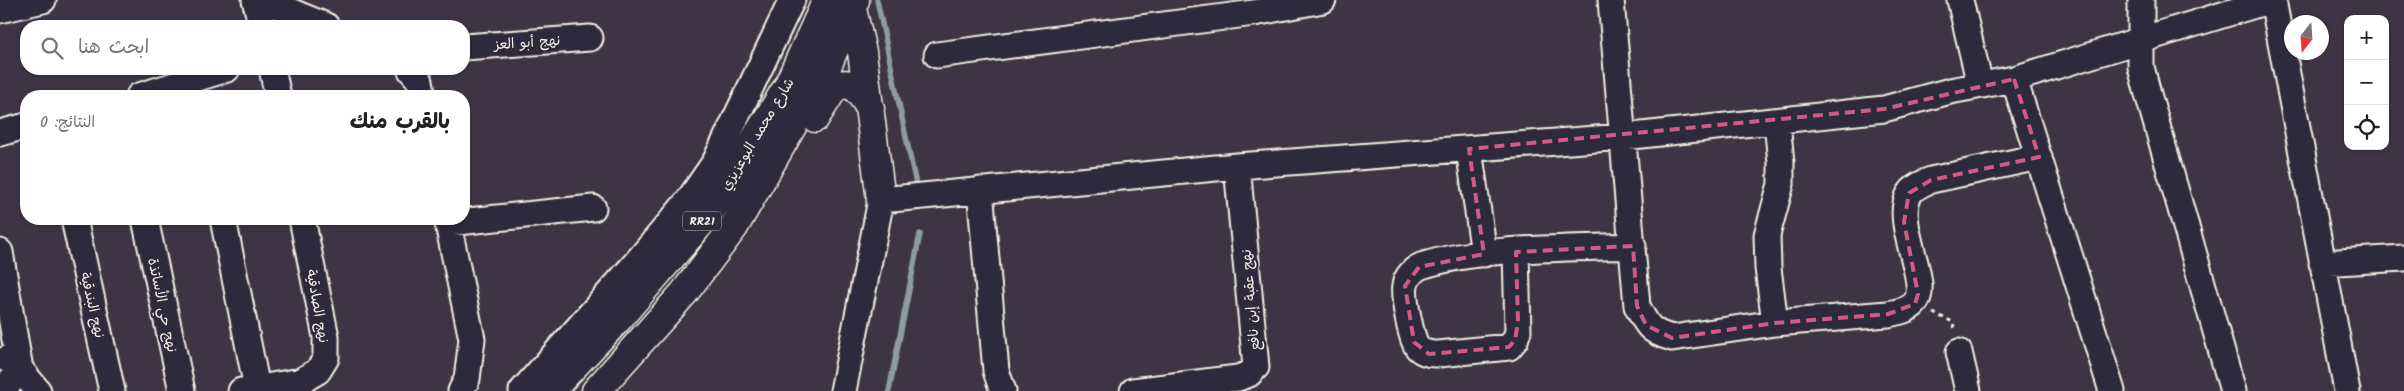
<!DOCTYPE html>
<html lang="ar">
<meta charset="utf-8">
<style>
body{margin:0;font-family:Kalam,"Playpen Sans Arabic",sans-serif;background:#f2f2f2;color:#202124;direction:rtl}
.controls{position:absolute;right:15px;top:15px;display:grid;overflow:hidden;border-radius:10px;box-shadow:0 1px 4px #0004}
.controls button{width:45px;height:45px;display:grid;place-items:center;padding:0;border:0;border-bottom:1px solid #e0e0e0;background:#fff;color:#202124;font:25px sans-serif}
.compass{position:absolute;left:2284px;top:15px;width:45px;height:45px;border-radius:50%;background:#fff;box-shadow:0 1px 4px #0004;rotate:197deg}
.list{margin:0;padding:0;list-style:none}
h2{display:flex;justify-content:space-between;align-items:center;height:65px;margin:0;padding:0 20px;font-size:21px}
h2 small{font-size:16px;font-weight:400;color:#757577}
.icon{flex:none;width:28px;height:28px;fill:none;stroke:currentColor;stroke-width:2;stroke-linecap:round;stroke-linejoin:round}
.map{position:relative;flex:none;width:2404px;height:391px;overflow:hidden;direction:ltr}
.search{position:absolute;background:#fff;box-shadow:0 1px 4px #0004;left:20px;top:20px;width:450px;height:55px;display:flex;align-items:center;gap:12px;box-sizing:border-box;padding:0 18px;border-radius:20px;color:#757577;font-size:19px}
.panel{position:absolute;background:#fff;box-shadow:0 1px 4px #0004;left:20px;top:90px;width:450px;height:135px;border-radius:20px;direction:rtl}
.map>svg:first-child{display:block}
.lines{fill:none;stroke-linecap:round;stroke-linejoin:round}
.stream{stroke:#8e9ca2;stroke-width:5.5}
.minor-casing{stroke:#f4f1e8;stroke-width:29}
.highway-casing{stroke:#f4f1e8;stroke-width:31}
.path{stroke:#f4f1e8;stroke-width:3;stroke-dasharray:4 4;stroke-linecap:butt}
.minor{stroke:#2f2a3d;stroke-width:25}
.highway{stroke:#2f2a3d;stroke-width:28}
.marked{fill:none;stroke:#d15985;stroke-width:4;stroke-dasharray:10 6;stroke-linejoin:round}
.labels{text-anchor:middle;stroke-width:4;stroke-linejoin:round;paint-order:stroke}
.shield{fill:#2f2a3d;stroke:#b9b5b5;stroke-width:1}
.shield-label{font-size:12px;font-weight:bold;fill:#f4f1e8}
.street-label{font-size:14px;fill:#f4f1e8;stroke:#2f2a3d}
</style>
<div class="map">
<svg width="2404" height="391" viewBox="0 0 2404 391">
<rect width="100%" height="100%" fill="#3d3545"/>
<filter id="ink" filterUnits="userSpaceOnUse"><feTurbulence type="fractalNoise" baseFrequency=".02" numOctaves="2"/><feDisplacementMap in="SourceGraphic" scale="10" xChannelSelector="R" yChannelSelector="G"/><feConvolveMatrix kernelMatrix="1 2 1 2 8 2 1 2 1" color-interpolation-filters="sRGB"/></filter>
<g filter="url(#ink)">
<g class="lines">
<path class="stream" d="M 877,0 L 917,189
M 889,391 L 920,234"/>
<defs>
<path id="minor" d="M 255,0 L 262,26
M 263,0 L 326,26
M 1611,0 L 1637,306 C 1647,326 1650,332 1672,338 L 1775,323 L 1888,314 C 1897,312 1907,311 1914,304 C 1933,286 1893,224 1909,195 C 1913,187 1923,183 1931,180 L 2039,157
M 1960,0 L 1980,85
M 2141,0 L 2141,67 L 2148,94 L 2233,391
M 2273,0 L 2347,391
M 0,10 L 43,0
M 464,47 L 590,38
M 937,55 L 1254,13 L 1323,0
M 272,69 L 278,96
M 410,69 L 420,81 L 423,96
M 2014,79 L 2112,391
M 139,96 L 227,69
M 0,133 L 26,126
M 1469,149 L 1484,254
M 980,190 L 996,371 L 1003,391
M 74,219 L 112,391
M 145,219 L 182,391
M 223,219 L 257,388
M 447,219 L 472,339 L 467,379 L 461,391
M 448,223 L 593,208
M 0,252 L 20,369 L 3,391
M 1516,252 L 1518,331 L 1515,340 L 1509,347 L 1439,354 C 1432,354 1424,354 1418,348 C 1411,340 1403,297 1405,286 C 1406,277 1414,269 1421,266 C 1484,246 1567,249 1633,246
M 2322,263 L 2404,258
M 1775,323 L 1768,268 L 1767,235 L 1781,184 L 1781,163 L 1777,122
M 1959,352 L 1968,391
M 7,359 L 20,369 L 38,391
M 241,391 L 301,381 L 318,371 L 326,358 L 326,337 L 302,219
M 522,391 L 634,265 L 688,201 L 715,162 L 792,0
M 843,391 L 881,200 L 1237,166 L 1623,137 L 1884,109 L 1950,91 L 2014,79 L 2271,0
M 1133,391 L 1238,378 L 1249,374 L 1256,367 L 1237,166"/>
<path id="highway" d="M 852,9 L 862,52 L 881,200
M 815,118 L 834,88 C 853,77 861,94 870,108
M 550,391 L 618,319 L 710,212 L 788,86 L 827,0
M 596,391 L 684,293 L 734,227 L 828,64 L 855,0"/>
</defs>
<use href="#minor" class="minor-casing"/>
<use href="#highway" class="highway-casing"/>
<path class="path" d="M 1933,313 L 1953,322 L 1955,331"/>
<use href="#minor" class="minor"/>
<use href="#highway" class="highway"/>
</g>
</g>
<path class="marked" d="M 2014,79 L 2039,157 L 1931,180 L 1909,193 L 1904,222 L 1918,294 L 1915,304 L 1888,314 L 1775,323 L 1672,338 L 1646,325 L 1637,306 L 1633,246 L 1516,252 L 1518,322 L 1515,340 L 1509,347 L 1429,354 L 1414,342 L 1405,286 L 1419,267 L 1484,254 L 1469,149 L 1884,109 Z"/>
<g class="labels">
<rect class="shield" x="683" y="211.5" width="38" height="19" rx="4"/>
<g class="shield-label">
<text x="702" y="225">RR21</text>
</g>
<g class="street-label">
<text transform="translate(527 42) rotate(-4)" y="5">نهج أبو العز</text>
<text transform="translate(757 134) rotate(-59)" y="5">شارع محمد البوعزيزي</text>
<text transform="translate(1250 300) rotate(-95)" y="5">نهج عقبة إبن نافع</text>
<text transform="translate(93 305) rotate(77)" y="5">نهج البندقية</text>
<text transform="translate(163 305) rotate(78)" y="5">نهج حي الأساتذة</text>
<text transform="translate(318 306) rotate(80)" y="5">نهج الصادقية</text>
</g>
</g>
</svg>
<div class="controls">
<button>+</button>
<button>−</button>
<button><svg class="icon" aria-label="locate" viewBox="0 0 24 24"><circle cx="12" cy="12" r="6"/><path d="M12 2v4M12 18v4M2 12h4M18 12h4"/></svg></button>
</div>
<svg class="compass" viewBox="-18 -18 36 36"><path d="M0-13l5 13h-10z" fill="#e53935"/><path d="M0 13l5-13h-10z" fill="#757577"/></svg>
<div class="search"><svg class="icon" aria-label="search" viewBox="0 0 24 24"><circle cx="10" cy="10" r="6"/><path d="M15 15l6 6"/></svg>ابحث هنا</div>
<section class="panel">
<h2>بالقرب منك<small>النتائج: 0</small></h2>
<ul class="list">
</ul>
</section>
</div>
